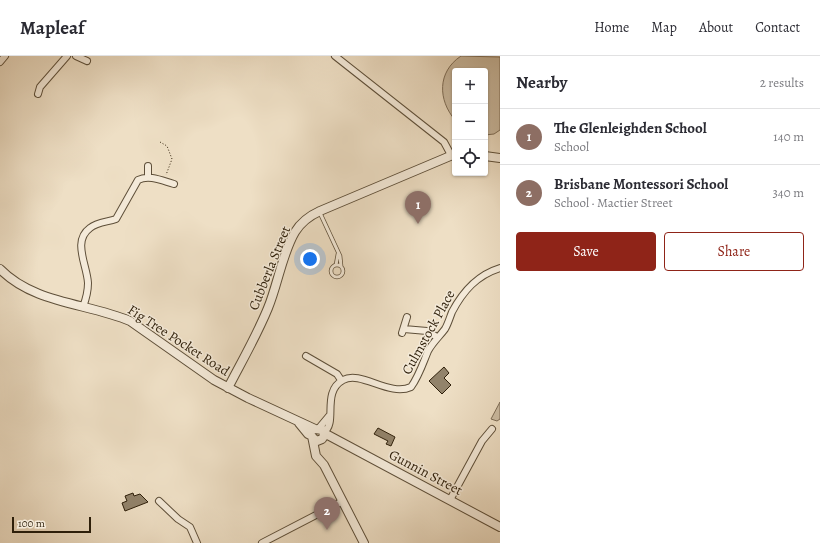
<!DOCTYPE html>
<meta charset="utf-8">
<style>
body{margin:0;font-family:Alegreya,serif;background:#f2f2f3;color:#2b2b33}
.controls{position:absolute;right:12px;top:12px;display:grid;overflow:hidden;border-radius:4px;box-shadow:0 1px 3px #0004}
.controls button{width:36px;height:36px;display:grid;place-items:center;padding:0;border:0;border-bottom:1px solid #e1e1e2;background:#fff;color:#2b2b33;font:20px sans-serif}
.scale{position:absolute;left:12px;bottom:10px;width:79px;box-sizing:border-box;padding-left:4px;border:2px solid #2e1f0a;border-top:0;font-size:11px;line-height:14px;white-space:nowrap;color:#2e1f0a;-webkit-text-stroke:3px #f4ead9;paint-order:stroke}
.you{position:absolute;left:310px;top:203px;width:14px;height:14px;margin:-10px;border:3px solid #fff;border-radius:50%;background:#1a73e8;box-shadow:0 0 0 6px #1a73e833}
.badge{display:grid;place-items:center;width:26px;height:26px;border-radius:50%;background:#8f2418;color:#fff;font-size:13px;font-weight:700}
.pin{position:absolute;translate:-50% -33px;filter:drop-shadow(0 1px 2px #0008)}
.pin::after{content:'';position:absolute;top:21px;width:14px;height:12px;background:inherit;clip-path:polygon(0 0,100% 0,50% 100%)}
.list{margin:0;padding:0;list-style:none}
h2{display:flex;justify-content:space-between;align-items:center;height:52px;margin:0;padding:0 16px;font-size:17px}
h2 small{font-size:13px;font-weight:400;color:#7c7c81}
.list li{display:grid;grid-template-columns:26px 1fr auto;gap:12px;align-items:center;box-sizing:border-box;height:56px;padding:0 16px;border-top:1px solid #e1e1e2}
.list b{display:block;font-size:15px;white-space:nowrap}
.list p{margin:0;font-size:13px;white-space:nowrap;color:#7c7c81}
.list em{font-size:13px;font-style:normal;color:#7c7c81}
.actions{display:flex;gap:8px;padding:12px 16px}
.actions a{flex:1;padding:9px 0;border:1px solid #8f2418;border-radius:4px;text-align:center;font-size:14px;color:#8f2418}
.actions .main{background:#8f2418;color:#fff}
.icon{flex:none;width:22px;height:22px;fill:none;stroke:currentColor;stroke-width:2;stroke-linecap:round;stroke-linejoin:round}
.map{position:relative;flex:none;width:500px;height:487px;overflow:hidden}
header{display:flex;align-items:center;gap:24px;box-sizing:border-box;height:56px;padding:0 20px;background:#fff;border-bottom:1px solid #e1e1e2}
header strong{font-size:19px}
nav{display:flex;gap:22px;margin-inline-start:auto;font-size:14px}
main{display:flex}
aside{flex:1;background:#fff}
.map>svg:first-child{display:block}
.green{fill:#cdbea5;stroke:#7e6e58}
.building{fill:#92836b;stroke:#2e1f0a}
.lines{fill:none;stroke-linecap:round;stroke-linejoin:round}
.service-casing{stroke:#5e4f39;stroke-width:4.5}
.minor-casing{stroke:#5e4f39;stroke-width:8}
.tertiary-casing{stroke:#5e4f39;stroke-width:10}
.path{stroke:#2e1f0a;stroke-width:1;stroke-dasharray:1 2;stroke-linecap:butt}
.service{stroke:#f4ead9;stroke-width:3}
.minor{stroke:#f4ead9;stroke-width:6}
.tertiary{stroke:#f4ead9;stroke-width:8}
.labels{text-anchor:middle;stroke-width:3;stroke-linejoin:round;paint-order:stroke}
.street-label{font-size:14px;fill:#2e1f0a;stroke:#f4ead9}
</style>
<header>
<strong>Mapleaf</strong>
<nav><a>Home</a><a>Map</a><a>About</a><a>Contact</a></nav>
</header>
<main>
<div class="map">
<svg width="500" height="487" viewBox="0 0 500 487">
<rect width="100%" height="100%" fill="#eedfc5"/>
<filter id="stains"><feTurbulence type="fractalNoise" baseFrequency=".005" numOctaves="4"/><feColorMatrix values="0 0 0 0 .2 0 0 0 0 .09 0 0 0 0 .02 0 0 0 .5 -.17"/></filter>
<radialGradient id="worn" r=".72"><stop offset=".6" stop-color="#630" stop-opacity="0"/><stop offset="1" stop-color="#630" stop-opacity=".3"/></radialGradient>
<path class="green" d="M 461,0 L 500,1 L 500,74 L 494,78 L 485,79 L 485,15 L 455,15 L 455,64 C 438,44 437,16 461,0 Z
M 500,346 L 500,363 L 497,365 L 491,363 Z"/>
<path class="building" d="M 444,311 L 449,317 L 444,322 L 451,329 L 442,338 L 429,325 Z
M 378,372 L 395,381 L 391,390 L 386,388 L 388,385 L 374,378 Z
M 133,437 L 134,440 L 140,438 L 148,446 L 125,455 L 122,447 L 127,445 L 125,440 Z"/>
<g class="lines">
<defs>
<path id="service" d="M 320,157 L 340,200 L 341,210
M331 215a6 6 0 1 1 12 0a6 6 0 1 1-12 0Z
M 336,209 L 338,198"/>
<path id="minor" d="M 76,0 L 87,5
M 335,0 L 444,86 L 451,99
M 0,6 L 5,0
M 38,38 L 40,31 L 67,0
M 148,110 L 148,121
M 83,251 C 86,243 88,235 88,227 C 87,209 72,185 90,172 C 97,166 108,166 116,163 L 138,124 C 149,118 163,125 174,128
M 404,273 L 427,275 L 437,281
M 402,277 L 407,261
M 306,300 L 337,318 L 341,324
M 319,372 L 329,360
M 324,376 C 338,367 321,336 343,324 C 361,314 389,341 411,331 C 419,320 423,307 428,295 C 433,286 439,281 445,273 C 448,268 450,261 452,256 C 463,235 477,219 500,212
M 450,444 L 482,385 L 492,373
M 159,445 L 178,463 L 190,471 L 197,487
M 262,487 L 343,445"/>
<path id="tertiary" d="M 485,100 L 500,102
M 0,213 C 34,248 88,247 130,265 L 214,324 L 248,342 L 315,373 L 323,374 L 324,380 L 322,383 L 317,385 L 313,382
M 228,332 C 242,305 257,279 268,252 C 278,228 282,198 295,176 C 301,166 309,160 320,155 L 455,98
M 299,367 L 308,378 L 312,380 L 316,400 L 324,409 L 364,487
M 324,377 L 500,471"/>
</defs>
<use href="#service" class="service-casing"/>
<use href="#minor" class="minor-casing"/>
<use href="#tertiary" class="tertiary-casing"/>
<path class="path" d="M 160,86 L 167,90 L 172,103 L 166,119"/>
<use href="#service" class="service"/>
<use href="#minor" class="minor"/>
<use href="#tertiary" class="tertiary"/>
</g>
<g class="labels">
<g class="street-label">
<text transform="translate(269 212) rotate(-68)" y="5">Cubberla Street</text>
<text transform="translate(428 276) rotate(-61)" y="5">Culmstock Place</text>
<text transform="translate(179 284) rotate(33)" y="5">Fig Tree Pocket Road</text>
<text transform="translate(426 416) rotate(28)" y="5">Gunnin Street</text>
</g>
</g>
<rect width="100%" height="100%" filter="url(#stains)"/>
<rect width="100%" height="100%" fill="url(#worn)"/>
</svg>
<div class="controls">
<button>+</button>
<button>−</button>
<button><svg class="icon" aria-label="locate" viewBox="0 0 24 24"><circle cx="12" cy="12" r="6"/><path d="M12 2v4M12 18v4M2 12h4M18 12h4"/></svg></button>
</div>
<div class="scale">100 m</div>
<div class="you"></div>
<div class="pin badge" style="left:418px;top:168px;background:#8d6e63">1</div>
<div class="pin badge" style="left:327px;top:474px;background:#8d6e63">2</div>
</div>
<aside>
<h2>Nearby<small>2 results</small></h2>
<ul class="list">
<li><span class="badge" style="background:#8d6e63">1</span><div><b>The Glenleighden School</b><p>School</p></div><em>140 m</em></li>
<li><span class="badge" style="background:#8d6e63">2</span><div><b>Brisbane Montessori School</b><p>School · Mactier Street</p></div><em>340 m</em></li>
</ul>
<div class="actions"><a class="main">Save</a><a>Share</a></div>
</aside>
</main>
